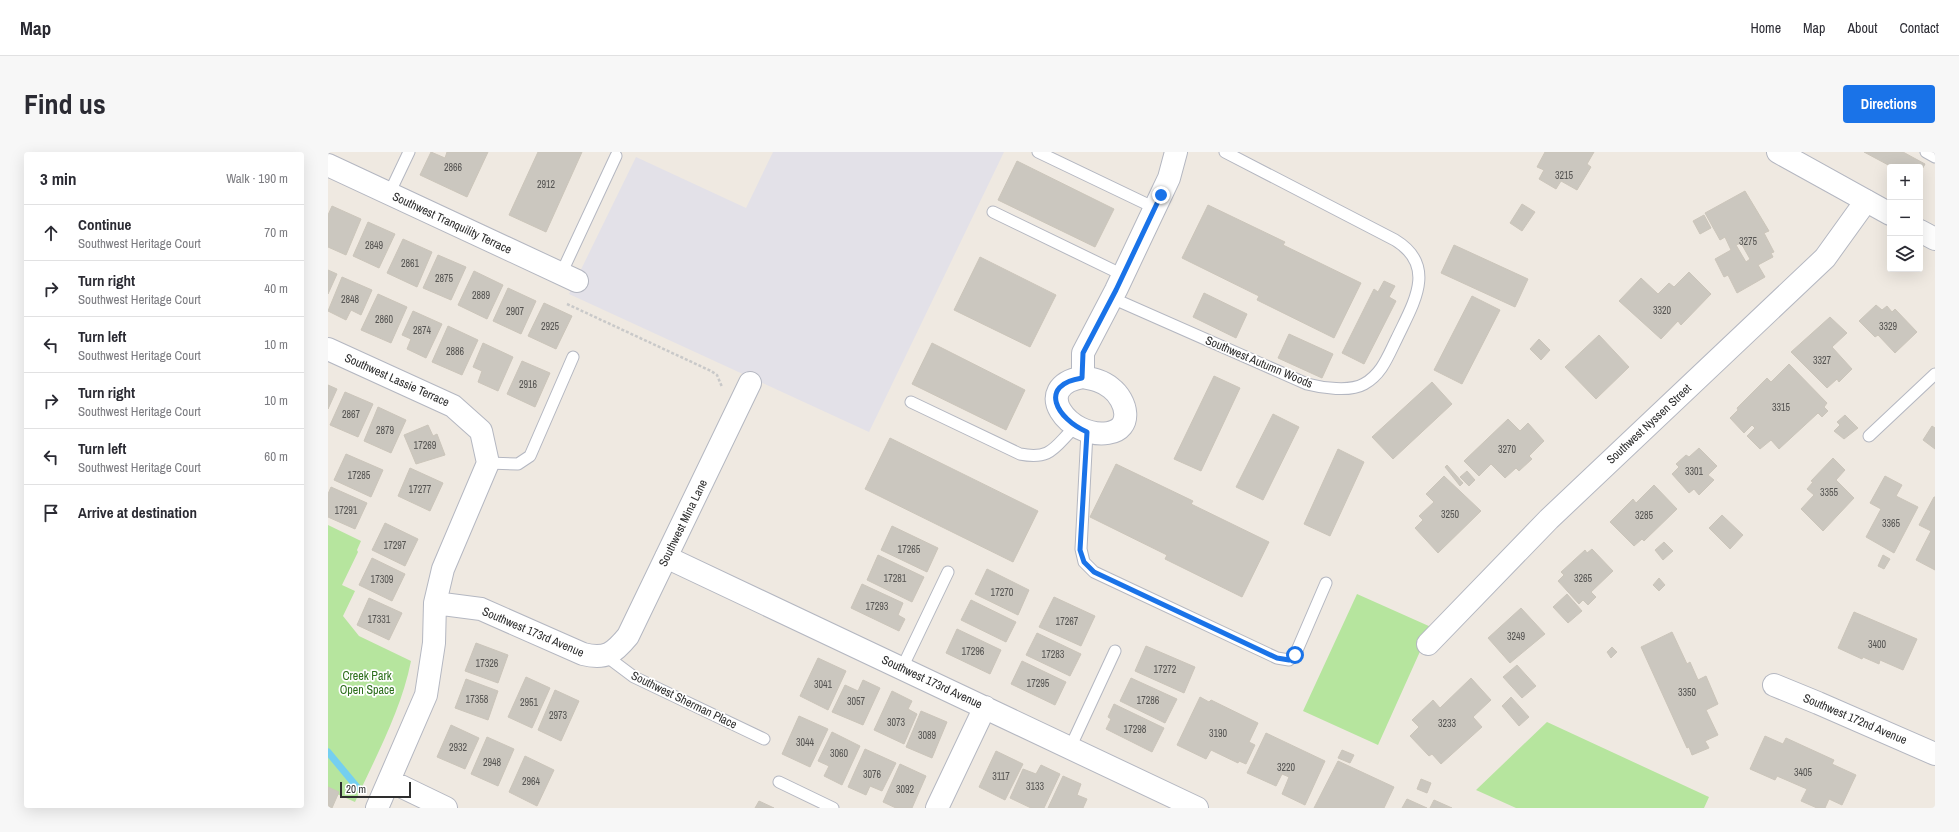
<!DOCTYPE html>
<meta charset="utf-8">
<style>
body{margin:0;font-family:"Archivo Narrow",sans-serif;background:#f7f7f7;color:#2b2b33}
.controls{position:absolute;right:12px;top:12px;display:grid;overflow:hidden;border-radius:4px;box-shadow:0 4px 16px #0002}
.controls button{width:36px;height:36px;display:grid;place-items:center;padding:0;border:0;border-bottom:1px solid #e1e1e2;background:#fff;color:#2b2b33;font:20px sans-serif}
.scale{position:absolute;left:12px;bottom:10px;width:71px;box-sizing:border-box;padding-left:4px;border:2px solid #2e2e2e;border-top:0;font-size:11px;line-height:14px;white-space:nowrap;color:#2e2e2e;-webkit-text-stroke:3px #fff;paint-order:stroke}
.stop{position:absolute;width:12px;height:12px;margin:-9px;border:3px solid #1a73e8;border-radius:50%;background:#fff}
.stop.end{background:#1a73e8;border-color:#fff;box-shadow:0 1px 4px #0008}
.list{margin:0;padding:0;list-style:none}
h2{display:flex;justify-content:space-between;align-items:center;height:52px;margin:0;padding:0 16px;font-size:17px}
h2 small{font-size:13px;font-weight:400;color:#7c7c81}
.list li{display:grid;grid-template-columns:26px 1fr auto;gap:12px;align-items:center;box-sizing:border-box;height:56px;padding:0 16px;border-top:1px solid #e1e1e2}
.list b{display:block;font-size:15px;white-space:nowrap}
.list p{margin:0;font-size:13px;white-space:nowrap;color:#7c7c81}
.list em{font-size:13px;font-style:normal;color:#7c7c81}
.icon{flex:none;width:22px;height:22px;fill:none;stroke:currentColor;stroke-width:2;stroke-linecap:round;stroke-linejoin:round}
.map{position:relative;flex:none;width:1607px;height:656px;overflow:hidden;border-radius:4px}
header{display:flex;align-items:center;gap:24px;box-sizing:border-box;height:56px;padding:0 20px;background:#fff;border-bottom:1px solid #e1e1e2}
header strong{font-size:19px}
nav{display:flex;gap:22px;margin-inline-start:auto;font-size:14px}
.intro{display:flex;align-items:center;justify-content:space-between;box-sizing:border-box;height:96px;padding:0 24px}
h1{margin:0;font-size:28px}
.button{padding:10px 18px;border-radius:4px;background:#1a73e8;color:#fff;font-size:14px;font-weight:700}
main{display:flex;gap:24px;padding:0 24px}
aside{flex:1;background:#fff;border-radius:4px;box-shadow:0 4px 16px #0002}
.map>svg:first-child{display:block}
.industrial{fill:#e3e1e8}
.green{fill:#b6e59e}
.lines{fill:none;stroke-linecap:round;stroke-linejoin:round}
.stream{stroke:#75cff0;stroke-width:7}
.building{fill:#cbc7bf;stroke:#cbc5ba;fill-rule:evenodd}
.lane-casing{stroke:#b4b7c1;stroke-width:13}
.street-casing{stroke:#b4b7c1;stroke-width:24}
.secondary-casing{stroke:#b4b7c1;stroke-width:24}
.path{stroke:#c9c9c9;stroke-width:2.5;stroke-dasharray:3 2;stroke-linecap:butt}
.lane{stroke:#fff;stroke-width:11}
.street{stroke:#fff;stroke-width:22}
.secondary{stroke:#fff;stroke-width:22}
.route{stroke:#1a73e8;stroke-width:5}
.labels{text-anchor:middle;stroke-width:3.5;stroke-linejoin:round;paint-order:stroke}
.number-label{font-size:10px;fill:#555452}
.street-label{font-size:12px;fill:#2e2e2e;stroke:#fff}
.park-label{font-size:12px;fill:#2c6e1b;stroke:#fff}
</style>
<header>
<strong>Map</strong>
<nav><a>Home</a><a>Map</a><a>About</a><a>Contact</a></nav>
</header>
<div class="intro"><h1>Find us</h1><a class="button">Directions</a></div>
<main>
<aside>
<h2>3 min<small>Walk · 190 m</small></h2>
<ul class="list">
<li><svg class="icon" aria-label="ahead" viewBox="0 0 24 24"><path d="M12 20V5M6 11l6-6 6 6"/></svg><div><b>Continue</b><p>Southwest Heritage Court</p></div><em>70 m</em></li>
<li><svg class="icon" aria-label="right" viewBox="0 0 24 24"><path d="M7 20v-9h11M14 6l5 5-5 5"/></svg><div><b>Turn right</b><p>Southwest Heritage Court</p></div><em>40 m</em></li>
<li><svg class="icon" aria-label="left" viewBox="0 0 24 24"><path d="M17 20v-9H6M10 6l-5 5 5 5"/></svg><div><b>Turn left</b><p>Southwest Heritage Court</p></div><em>10 m</em></li>
<li><svg class="icon" aria-label="right" viewBox="0 0 24 24"><path d="M7 20v-9h11M14 6l5 5-5 5"/></svg><div><b>Turn right</b><p>Southwest Heritage Court</p></div><em>10 m</em></li>
<li><svg class="icon" aria-label="left" viewBox="0 0 24 24"><path d="M17 20v-9H6M10 6l-5 5 5 5"/></svg><div><b>Turn left</b><p>Southwest Heritage Court</p></div><em>60 m</em></li>
<li><svg class="icon" aria-label="arrive" viewBox="0 0 24 24"><path d="M6 21V4h12l-3 4 3 4H6"/></svg><div><b>Arrive at destination</b></div></li>
</ul>
</aside>
<div class="map">
<svg width="1607" height="656" viewBox="0 0 1607 656">
<rect width="100%" height="100%" fill="#efe9e1"/>
<path class="industrial" d="M 445,0 L 676,0 L 541,280 L 241,142 L 308,5 L 418,56 Z"/>
<path class="green" d="M 0,373 L 33,389 L 29,398 L 30,400 L 14,433 L 27,439 L 15,464 L 31,484 L 83,509 C 73,559 48,604 27,650 L 0,638 Z
M 1029,442 L 1103,475 L 1050,593 L 975,559 Z
M 1219,570 L 1381,645 L 1376,656 L 1188,656 L 1148,638 Z"/>
<g class="lines">
<path class="stream" d="M 0,600 L 29,635"/>
</g>
<path class="building" d="M 103,0 L 117,6 L 119,0 L 160,0 L 139,45 L 92,23 Z
M 210,0 L 254,0 L 218,80 L 181,63 Z
M 1217,0 L 1266,0 L 1259,12 L 1263,15 L 1249,38 L 1233,29 L 1228,37 L 1211,27 L 1216,18 L 1209,15 Z
M 1536,0 L 1575,0 L 1597,12 L 1592,21 L 1592,15 L 1564,15 Z
M 689,9 L 786,57 L 767,95 L 670,48 Z
M 1417,39 L 1441,79 L 1436,81 L 1446,100 L 1443,101 L 1445,105 L 1430,113 L 1437,125 L 1409,141 L 1400,123 L 1396,125 L 1387,107 L 1403,98 L 1397,85 L 1392,88 L 1377,61 ZM 1413,91 L 1422,107 L 1418,110 L 1408,93 Z
M 1194,52 L 1207,60 L 1194,79 L 1182,71 Z
M 880,53 L 957,90 L 955,93 L 1033,131 L 1006,186 L 929,148 L 931,144 L 854,106 Z
M 4,54 L 33,67 L 18,103 L 0,95 L 0,63 Z
M 1376,63 L 1383,76 L 1372,82 L 1365,69 Z
M 40,70 L 67,82 L 51,116 L 25,104 Z
M 75,87 L 104,100 L 89,135 L 59,121 Z
M 1126,93 L 1200,127 L 1187,155 L 1113,121 Z
M 110,103 L 138,115 L 123,148 L 95,136 Z
M 652,105 L 728,143 L 702,195 L 626,158 Z
M 0,118 L 9,122 L 0,142 Z
M 146,119 L 175,133 L 159,167 L 130,153 Z
M 1361,120 L 1383,142 L 1353,173 L 1350,169 L 1333,187 L 1291,149 L 1313,126 L 1330,142 L 1341,131 L 1346,135 Z
M 14,125 L 44,138 L 33,163 L 23,158 L 18,168 L 0,159 Z
M 1056,129 L 1067,134 L 1061,145 L 1068,149 L 1036,212 L 1014,201 L 1046,137 L 1050,140 Z
M 180,136 L 208,149 L 193,182 L 165,169 Z
M 876,141 L 919,162 L 908,186 L 865,165 Z
M 50,142 L 79,155 L 63,191 L 33,178 Z
M 1144,144 L 1172,158 L 1134,232 L 1106,218 Z
M 216,151 L 244,164 L 228,197 L 200,184 Z
M 1548,153 L 1554,158 L 1559,154 L 1564,160 L 1567,157 L 1589,180 L 1567,201 L 1550,183 L 1547,185 L 1531,169 Z
M 85,159 L 114,172 L 98,206 L 79,197 L 83,187 L 74,183 Z
M 1502,165 L 1519,181 L 1504,195 L 1524,217 L 1511,230 L 1509,227 L 1499,236 L 1463,200 Z
M 120,174 L 150,188 L 134,223 L 104,210 Z
M 961,182 L 1005,202 L 994,226 L 950,206 Z
M 1271,183 L 1301,215 L 1268,247 L 1237,215 Z
M 1211,187 L 1222,198 L 1213,208 L 1202,197 Z
M 155,191 L 185,205 L 170,239 L 150,230 L 154,219 L 145,215 Z
M 604,191 L 697,238 L 678,278 L 584,232 Z
M 194,209 L 222,221 L 207,255 L 179,242 Z
M 1461,212 L 1499,251 L 1496,255 L 1500,259 L 1494,265 L 1490,261 L 1451,297 L 1443,288 L 1432,297 L 1419,284 L 1427,276 L 1424,273 L 1416,281 L 1402,266 L 1410,258 L 1409,256 L 1439,226 L 1443,230 Z
M 886,224 L 912,236 L 873,319 L 846,307 Z
M 1104,230 L 1124,252 L 1065,307 L 1044,285 Z
M 0,233 L 9,237 L 0,257 Z
M 17,240 L 45,252 L 30,285 L 2,273 Z
M 50,255 L 78,268 L 63,301 L 36,289 Z
M 945,262 L 971,275 L 935,348 L 908,335 Z
M 1517,263 L 1530,276 L 1516,287 L 1506,279 L 1512,273 L 1509,270 Z
M 1180,267 L 1192,279 L 1200,271 L 1216,289 L 1201,304 L 1204,307 L 1191,319 L 1188,316 L 1177,326 L 1163,312 L 1151,324 L 1136,309 Z
M 100,273 L 105,284 L 109,282 L 117,303 L 88,312 L 76,283 Z
M 1604,274 L 1607,276 L 1607,297 L 1595,288 Z
M 562,286 L 710,359 L 685,410 L 537,337 Z
M 1371,296 L 1389,314 L 1380,323 L 1386,328 L 1371,343 L 1366,337 L 1361,341 L 1344,322 L 1351,315 L 1348,312 L 1358,303 L 1361,305 Z
M 1010,297 L 1036,310 L 1002,384 L 976,372 Z
M 18,302 L 55,318 L 43,345 L 6,328 Z
M 1505,306 L 1517,318 L 1508,328 L 1526,346 L 1495,379 L 1473,357 L 1486,343 L 1479,337 L 1485,330 L 1483,329 Z
M 788,312 L 865,349 L 863,352 L 941,390 L 914,445 L 837,407 L 839,403 L 762,365 Z
M 1119,313 L 1135,331 L 1132,334 L 1117,315 Z
M 82,316 L 115,331 L 102,359 L 70,344 Z
M 1139,319 L 1147,328 L 1141,334 L 1132,325 Z
M 1116,324 L 1153,359 L 1110,401 L 1087,376 L 1095,368 L 1091,364 L 1106,350 L 1098,342 Z
M 1557,324 L 1574,333 L 1568,344 L 1590,355 L 1566,401 L 1538,385 L 1553,357 L 1542,351 Z
M 1326,333 L 1349,357 L 1316,389 L 1314,387 L 1306,394 L 1282,370 L 1305,347 L 1308,351 Z
M 3,335 L 39,351 L 27,377 L 0,365 L 0,342 Z
M 1606,345 L 1607,345 L 1607,418 L 1588,408 L 1603,379 L 1591,373 Z
M 1394,363 L 1415,383 L 1402,397 L 1381,376 Z
M 57,371 L 90,387 L 77,414 L 44,398 Z
M 564,374 L 610,396 L 599,420 L 553,398 Z
M 1336,390 L 1345,399 L 1335,408 L 1327,398 Z
M 1264,397 L 1285,419 L 1263,440 L 1268,445 L 1260,453 L 1255,448 L 1251,452 L 1230,429 L 1236,423 L 1233,420 L 1257,398 L 1259,401 Z
M 550,403 L 596,425 L 584,450 L 539,428 Z
M 1555,403 L 1562,407 L 1556,417 L 1550,414 Z
M 44,406 L 77,422 L 64,449 L 31,433 Z
M 659,417 L 701,438 L 690,463 L 647,442 Z
M 1331,426 L 1337,433 L 1331,439 L 1325,433 Z
M 534,432 L 575,451 L 570,463 L 577,467 L 571,479 L 523,456 Z
M 1239,442 L 1254,459 L 1240,471 L 1225,455 Z
M 726,445 L 767,464 L 753,494 L 711,475 Z
M 41,446 L 74,461 L 61,488 L 29,473 Z
M 643,448 L 688,470 L 678,490 L 633,468 Z
M 1193,456 L 1217,482 L 1182,511 L 1160,486 Z
M 1526,460 L 1589,487 L 1575,518 L 1552,508 L 1551,512 L 1535,505 L 1534,507 L 1510,496 Z
M 629,477 L 673,498 L 662,522 L 618,501 Z
M 1344,480 L 1359,512 L 1362,510 L 1370,528 L 1378,524 L 1390,552 L 1378,558 L 1390,583 L 1377,589 L 1381,596 L 1364,603 L 1361,595 L 1359,596 L 1313,495 Z
M 709,481 L 753,502 L 742,524 L 698,503 Z
M 148,491 L 180,503 L 170,531 L 137,519 Z
M 818,494 L 867,515 L 856,541 L 807,519 Z
M 1284,495 L 1289,500 L 1283,506 L 1279,500 Z
M 490,506 L 518,519 L 500,558 L 472,544 Z
M 694,509 L 738,530 L 727,553 L 683,532 Z
M 1189,513 L 1208,534 L 1194,546 L 1175,525 Z
M 198,525 L 222,536 L 204,576 L 180,565 Z
M 803,526 L 849,547 L 837,571 L 792,549 Z
M 1143,526 L 1163,548 L 1145,565 L 1154,575 L 1113,612 L 1104,602 L 1101,604 L 1082,584 L 1091,575 L 1084,568 L 1105,548 L 1112,556 Z
M 138,527 L 170,539 L 160,568 L 127,556 Z
M 535,528 L 552,536 L 535,573 L 504,560 L 517,533 L 530,539 Z
M 227,538 L 251,549 L 233,589 L 210,578 Z
M 564,539 L 584,549 L 580,557 L 589,562 L 576,592 L 546,578 Z
M 872,545 L 881,550 L 883,548 L 930,571 L 921,590 L 927,593 L 918,612 L 911,609 L 910,611 L 883,598 L 878,607 L 849,593 Z
M 1183,545 L 1201,565 L 1191,574 L 1174,554 Z
M 786,552 L 836,576 L 824,600 L 778,577 L 783,567 L 780,565 Z
M 593,559 L 619,570 L 604,606 L 578,595 Z
M 471,564 L 500,577 L 482,615 L 454,602 Z
M 123,573 L 151,586 L 137,617 L 109,605 Z
M 504,580 L 532,594 L 514,633 L 496,624 L 501,614 L 490,609 Z
M 938,581 L 997,609 L 977,653 L 954,642 L 961,625 L 954,622 L 948,634 L 919,621 Z
M 1437,584 L 1455,592 L 1458,586 L 1506,608 L 1504,612 L 1528,623 L 1514,653 L 1501,647 L 1497,656 L 1489,656 L 1473,649 L 1479,637 L 1449,624 L 1447,628 L 1422,617 Z
M 159,585 L 186,597 L 170,634 L 143,622 Z
M 537,597 L 568,611 L 554,639 L 542,634 L 538,643 L 520,635 Z
M 1014,598 L 1026,603 L 1022,611 L 1010,606 Z
M 668,599 L 695,612 L 677,648 L 651,635 Z
M 197,604 L 226,618 L 209,654 L 181,640 Z
M 1010,609 L 1066,635 L 1056,656 L 986,656 Z
M 572,612 L 598,624 L 584,656 L 568,656 L 555,650 Z
M 713,613 L 732,622 L 716,656 L 703,656 L 682,646 L 695,617 L 708,622 Z
M 735,624 L 753,632 L 749,643 L 759,647 L 755,656 L 720,656 Z
M 1093,627 L 1103,631 L 1099,641 L 1089,637 Z
M 0,635 L 11,640 L 4,656 L 0,654 Z
M 1079,647 L 1099,656 L 1074,656 Z
M 1106,648 L 1124,656 L 1102,656 Z
M 431,649 L 446,656 L 427,656 Z"/>
<g class="lines">
<defs>
<path id="lane" d="M 710,0 L 827,56
M 1598,0 L 1607,5
M 61,42 L 81,0
M 665,60 L 795,123
M 233,122 L 288,4
M 784,146 L 979,232 C 994,236 1022,240 1036,232 C 1054,222 1060,204 1069,186 C 1085,152 1110,114 1067,88 L 897,0
M 583,250 L 692,302 C 724,308 726,295 747,275
M 759,280 L 753,397 L 756,410 L 766,420 L 949,506 L 961,508 L 967,503 L 998,431
M 1541,284 L 1607,222
M 160,311 L 190,312 L 202,304 L 245,205
M 278,504 L 306,525 L 436,587
M 574,516 L 620,420
M 742,596 L 787,499
M 451,630 L 505,656"/>
<path id="street" d="M 0,13 L 249,129
M 0,197 L 125,254 L 153,279 L 160,311 L 115,417 L 107,451 L 106,491 L 98,543 L 49,656
M 755,225 L 755,201 L 788,138 L 833,43 L 841,26 L 848,0
M 755,225 C 765,227 775,229 783,236 C 799,248 806,277 780,281 C 741,287 701,235 755,225 Z
M 338,405 L 869,656
M 107,451 L 153,457 L 255,502 C 278,508 286,501 300,484 L 422,231
M 1100,492 L 1221,367 L 1497,106 L 1538,49
M 1446,533 L 1490,551 L 1607,602
M 62,629 L 118,656
M 609,656 L 657,555"/>
<path id="secondary" d="M 1450,0 L 1562,62
M 1592,79 L 1607,87"/>
</defs>
<use href="#lane" class="lane-casing"/>
<use href="#street" class="street-casing"/>
<use href="#secondary" class="secondary-casing"/>
<path class="path" d="M 239,152 L 383,219 L 389,223 L 394,235"/>
<use href="#lane" class="lane"/>
<use href="#street" class="street"/>
<use href="#secondary" class="secondary"/>
</g>
<g class="lines">
<path class="route" d="M 833,43 L 788,138 L 755,201 L 754,226 C 709,233 729,267 759,280 L 752,398 L 756,410 L 766,420 L 949,506 L 961,508 L 967,503"/>
</g>
<g class="labels">
<g class="number-label">
<text x="125" y="19">2866</text>
<text x="1236" y="27">3215</text>
<text x="218" y="36">2912</text>
<text x="1420" y="93">3275</text>
<text x="46" y="97">2849</text>
<text x="82" y="115">2861</text>
<text x="116" y="130">2875</text>
<text x="153" y="147">2889</text>
<text x="22" y="151">2848</text>
<text x="1334" y="162">3320</text>
<text x="187" y="163">2907</text>
<text x="56" y="171">2860</text>
<text x="222" y="178">2925</text>
<text x="1560" y="178">3329</text>
<text x="94" y="182">2874</text>
<text x="127" y="203">2886</text>
<text x="1494" y="212">3327</text>
<text x="200" y="236">2916</text>
<text x="1453" y="259">3315</text>
<text x="23" y="266">2867</text>
<text x="57" y="282">2879</text>
<text x="97" y="297">17269</text>
<text x="1179" y="301">3270</text>
<text x="1366" y="323">3301</text>
<text x="31" y="327">17285</text>
<text x="92" y="341">17277</text>
<text x="1501" y="344">3355</text>
<text x="18" y="362">17291</text>
<text x="1122" y="366">3250</text>
<text x="1316" y="367">3285</text>
<text x="1563" y="375">3365</text>
<text x="67" y="397">17297</text>
<text x="581" y="401">17265</text>
<text x="567" y="430">17281</text>
<text x="1255" y="430">3265</text>
<text x="54" y="431">17309</text>
<text x="674" y="444">17270</text>
<text x="549" y="458">17293</text>
<text x="51" y="471">17331</text>
<text x="739" y="473">17267</text>
<text x="1188" y="488">3249</text>
<text x="1549" y="496">3400</text>
<text x="645" y="503">17296</text>
<text x="725" y="506">17283</text>
<text x="159" y="515">17326</text>
<text x="837" y="521">17272</text>
<text x="710" y="535">17295</text>
<text x="495" y="536">3041</text>
<text x="1359" y="544">3350</text>
<text x="149" y="551">17358</text>
<text x="820" y="552">17286</text>
<text x="528" y="553">3057</text>
<text x="201" y="554">2951</text>
<text x="230" y="567">2973</text>
<text x="568" y="574">3073</text>
<text x="1119" y="575">3233</text>
<text x="807" y="581">17298</text>
<text x="890" y="585">3190</text>
<text x="599" y="587">3089</text>
<text x="477" y="594">3044</text>
<text x="130" y="599">2932</text>
<text x="511" y="605">3060</text>
<text x="164" y="614">2948</text>
<text x="958" y="619">3220</text>
<text x="1475" y="624">3405</text>
<text x="544" y="626">3076</text>
<text x="673" y="628">3117</text>
<text x="203" y="633">2964</text>
<text x="707" y="638">3133</text>
<text x="577" y="641">3092</text>
</g>
<g class="street-label">
<text transform="translate(124 71) rotate(25)" y="4">Southwest Tranquility Terrace</text>
<text transform="translate(931 210) rotate(23)" y="4">Southwest Autumn Woods</text>
<text transform="translate(69 228) rotate(24)" y="4">Southwest Lassie Terrace</text>
<text transform="translate(1321 272) rotate(-43)" y="4">Southwest Nyssen Street</text>
<text transform="translate(355 371) rotate(-64)" y="4">Southwest Mina Lane</text>
<text transform="translate(205 480) rotate(23)" y="4">Southwest 173rd Avenue</text>
<text transform="translate(604 530) rotate(25)" y="4">Southwest 173rd Avenue</text>
<text transform="translate(356 548) rotate(26)" y="4">Southwest Sherman Place</text>
<text transform="translate(1527 567) rotate(23)" y="4">Southwest 172nd Avenue</text>
</g>
<g class="park-label">
<text x="39" y="528">Creek Park<tspan x="39" dy="14">Open Space</tspan></text>
</g>
</g>
</svg>
<div class="controls">
<button>+</button>
<button>−</button>
<button><svg class="icon" aria-label="layers" viewBox="0 0 24 24"><path d="M12 4l9 5-9 5-9-5zM3 14l9 5 9-5"/></svg></button>
</div>
<div class="scale">20 m</div>
<div class="stop" style="left:967px;top:503px"></div>
<div class="stop end" style="left:833px;top:43px"></div>
</div>
</main>
